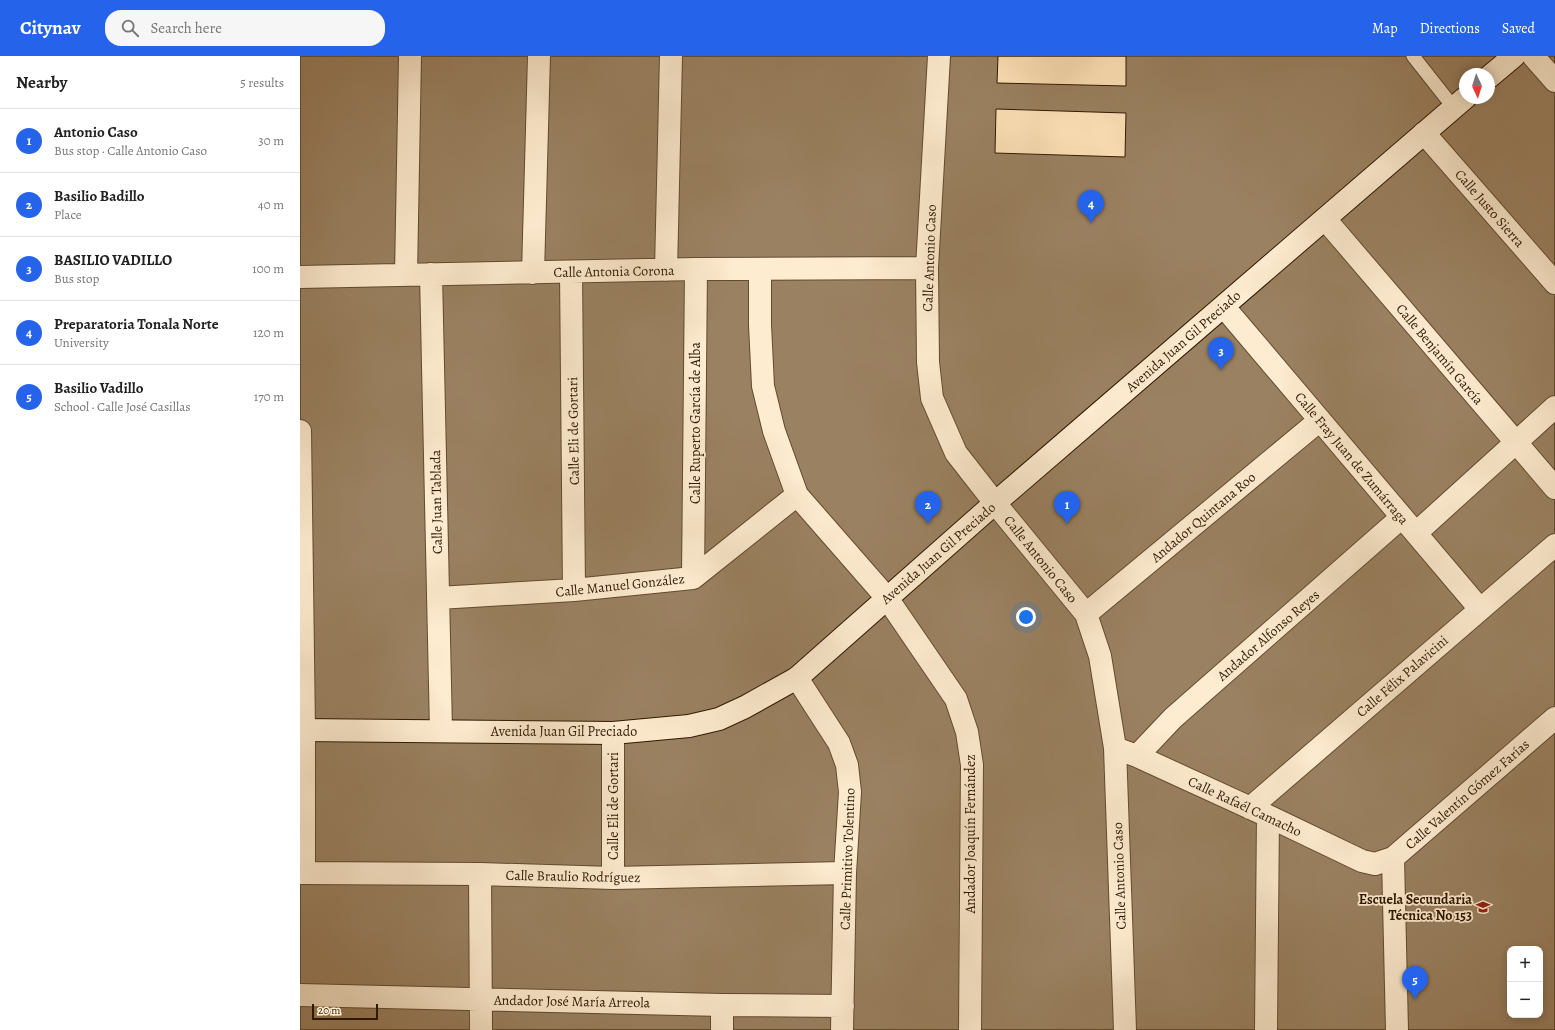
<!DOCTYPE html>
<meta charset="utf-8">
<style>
body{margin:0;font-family:Alegreya,serif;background:#f6f6f6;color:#222}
.controls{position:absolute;right:12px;bottom:12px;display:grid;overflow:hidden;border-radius:8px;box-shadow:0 2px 10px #0003}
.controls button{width:36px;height:36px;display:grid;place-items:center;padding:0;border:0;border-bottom:1px solid #e0e0e0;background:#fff;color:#222;font:20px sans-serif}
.compass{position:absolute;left:1159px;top:12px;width:36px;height:36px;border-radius:50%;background:#fff;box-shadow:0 2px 10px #0003;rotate:176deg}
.scale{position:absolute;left:12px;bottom:10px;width:66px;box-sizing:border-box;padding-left:4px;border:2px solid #2e1903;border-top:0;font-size:11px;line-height:14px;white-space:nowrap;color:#2e1903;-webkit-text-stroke:3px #feecd0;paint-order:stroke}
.you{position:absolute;left:726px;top:561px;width:14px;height:14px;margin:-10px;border:3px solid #fff;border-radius:50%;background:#1a73e8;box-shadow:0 0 0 6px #1a73e833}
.badge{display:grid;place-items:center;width:26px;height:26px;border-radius:50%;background:#2563eb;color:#fff;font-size:13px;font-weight:700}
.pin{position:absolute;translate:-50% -33px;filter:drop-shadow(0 1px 2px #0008)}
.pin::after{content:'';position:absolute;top:21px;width:14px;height:12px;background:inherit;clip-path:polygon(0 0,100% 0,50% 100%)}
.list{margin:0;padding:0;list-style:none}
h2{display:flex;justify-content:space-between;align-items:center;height:52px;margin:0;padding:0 16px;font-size:17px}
h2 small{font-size:13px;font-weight:400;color:#767676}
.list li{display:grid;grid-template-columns:26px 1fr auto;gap:12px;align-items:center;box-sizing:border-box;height:64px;padding:0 16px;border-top:1px solid #e0e0e0}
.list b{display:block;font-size:15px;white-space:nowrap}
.list p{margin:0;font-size:13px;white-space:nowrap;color:#767676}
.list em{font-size:13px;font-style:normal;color:#767676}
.icon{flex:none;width:22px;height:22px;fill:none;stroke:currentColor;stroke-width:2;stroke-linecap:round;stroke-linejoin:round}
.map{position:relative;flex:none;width:1255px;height:974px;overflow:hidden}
header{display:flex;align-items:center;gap:24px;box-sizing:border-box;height:56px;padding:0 20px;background:#2563eb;color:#fff}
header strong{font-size:19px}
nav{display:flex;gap:22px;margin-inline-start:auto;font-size:14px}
.search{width:280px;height:36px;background:#f6f6f6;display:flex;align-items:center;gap:10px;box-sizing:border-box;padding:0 14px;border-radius:16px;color:#767676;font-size:15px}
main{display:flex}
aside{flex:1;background:#fff}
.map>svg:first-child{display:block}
.building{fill:#9a8161;stroke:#2e1903;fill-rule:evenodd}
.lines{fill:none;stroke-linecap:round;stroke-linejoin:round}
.lane-casing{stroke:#624b30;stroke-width:15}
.street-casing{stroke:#624b30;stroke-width:24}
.secondary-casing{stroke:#2e1903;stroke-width:24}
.lane{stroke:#feecd0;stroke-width:13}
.street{stroke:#feecd0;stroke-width:22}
.secondary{stroke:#feecd0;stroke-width:22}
.labels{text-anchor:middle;stroke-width:3.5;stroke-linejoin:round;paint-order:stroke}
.street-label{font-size:14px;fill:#2e1903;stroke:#feecd0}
.poi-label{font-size:14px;font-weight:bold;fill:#2e1903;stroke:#feecd0;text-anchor:end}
</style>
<header>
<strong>Citynav</strong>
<div class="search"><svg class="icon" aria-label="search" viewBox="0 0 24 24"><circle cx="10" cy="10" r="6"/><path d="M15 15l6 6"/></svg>Search here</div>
<nav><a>Map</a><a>Directions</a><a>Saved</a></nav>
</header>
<main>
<aside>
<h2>Nearby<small>5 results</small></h2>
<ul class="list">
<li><span class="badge">1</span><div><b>Antonio Caso</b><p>Bus stop · Calle Antonio Caso</p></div><em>30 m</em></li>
<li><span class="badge">2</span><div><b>Basilio Badillo</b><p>Place</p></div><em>40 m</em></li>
<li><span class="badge">3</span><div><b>BASILIO VADILLO</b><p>Bus stop</p></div><em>100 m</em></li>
<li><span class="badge">4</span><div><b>Preparatoria Tonala Norte</b><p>University</p></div><em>120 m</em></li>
<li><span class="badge">5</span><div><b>Basilio Vadillo</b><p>School · Calle José Casillas</p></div><em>170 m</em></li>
</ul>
</aside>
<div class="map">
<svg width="1255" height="974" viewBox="0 0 1255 974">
<rect width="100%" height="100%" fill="#fee1b7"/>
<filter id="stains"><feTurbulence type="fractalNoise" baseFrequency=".005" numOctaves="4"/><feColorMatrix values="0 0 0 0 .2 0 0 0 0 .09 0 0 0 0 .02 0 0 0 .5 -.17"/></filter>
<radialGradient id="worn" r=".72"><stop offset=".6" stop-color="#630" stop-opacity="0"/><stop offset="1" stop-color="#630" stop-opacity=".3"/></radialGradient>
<path class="building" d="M 0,0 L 1255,0 L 1255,974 L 0,974 ZM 1165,18 L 1189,18 L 1189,42 L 1165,42 ZM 1210,893 L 1240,893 L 1240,959 L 1210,959 Z
M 698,0 L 826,0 L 826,30 L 697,27 Z
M 696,53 L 826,57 L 825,101 L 695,97 Z"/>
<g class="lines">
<defs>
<path id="lane" d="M 1113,0 L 1154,52"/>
<path id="street" d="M 639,0 L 627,212 L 628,306 L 632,342 L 656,397 L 695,447 L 786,558 L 800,600 L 815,692 L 825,974
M 1233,0 L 1255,25
M 1124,77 L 1255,227
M 1025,163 L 1255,432
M 460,213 L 460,269 L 463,330 L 474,375 L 497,439 L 587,542 L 656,643 L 667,676 L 672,709 L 670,974
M 366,214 L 371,0
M 271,216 L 274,534
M 233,217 L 239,0
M 131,218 L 141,674
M 106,219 L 110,0
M 0,221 L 396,213 L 627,212
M 924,251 L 1180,553
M 0,375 L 4,674 L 4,817
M 1116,477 L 1255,351
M 393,522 L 396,213
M 138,542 L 274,534 L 393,522 L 497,439
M 786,558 L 1020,364
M 497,622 L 539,687 L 547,709 L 550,736 L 545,817 L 542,974
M 815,692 L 837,700 L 968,760 L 1062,805 L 1075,808 L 1093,802 L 1255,662
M 837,700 L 873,662 L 1102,461
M 950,752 L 1255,489
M 1093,802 L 1097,974
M 0,817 L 180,818 L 313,822 L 545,817
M 180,818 L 181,974
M 313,822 L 313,677
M 0,939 L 422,949 L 543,950
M 422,974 L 422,949
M 966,974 L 968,760"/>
<path id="secondary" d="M 1189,21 L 1214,0
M 0,674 L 313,677 L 389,670 L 419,663 L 445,651 L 497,622 L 695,447 L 1165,42"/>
</defs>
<use href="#lane" class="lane-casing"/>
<use href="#street" class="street-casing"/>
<use href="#secondary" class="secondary-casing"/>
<use href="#lane" class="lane"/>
<use href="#street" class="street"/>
<use href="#secondary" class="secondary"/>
</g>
<defs>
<symbol id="school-bare" viewBox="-9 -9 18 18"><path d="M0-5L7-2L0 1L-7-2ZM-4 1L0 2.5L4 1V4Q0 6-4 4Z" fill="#8f2418" stroke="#feecd0" stroke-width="2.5" paint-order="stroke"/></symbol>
</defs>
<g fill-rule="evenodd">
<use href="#school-bare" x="1173" y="841" width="20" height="20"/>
</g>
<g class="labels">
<g class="street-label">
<text transform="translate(1190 152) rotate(49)" y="5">Calle Justo Sierra</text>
<text transform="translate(629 202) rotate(-88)" y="5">Calle Antonio Caso</text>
<text transform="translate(314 215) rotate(-1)" y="5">Calle Antonia Corona</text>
<text transform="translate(883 285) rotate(-41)" y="5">Avenida Juan Gil Preciado</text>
<text transform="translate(1140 298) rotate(50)" y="5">Calle Benjamín García</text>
<text transform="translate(395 367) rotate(-90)" y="5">Calle Ruperto García de Alba</text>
<text transform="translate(273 375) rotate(-91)" y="5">Calle Eli de Gortari</text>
<text transform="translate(1052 402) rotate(50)" y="5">Calle Fray Juan de Zumárraga</text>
<text transform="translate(136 446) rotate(-91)" y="5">Calle Juan Tablada</text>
<text transform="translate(903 461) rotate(-40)" y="5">Andador Quintana Roo</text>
<text transform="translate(638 497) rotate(-41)" y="5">Avenida Juan Gil Preciado</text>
<text transform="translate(741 503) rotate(51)" y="5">Calle Antonio Caso</text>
<text transform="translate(320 529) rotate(-6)" y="5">Calle Manuel González</text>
<text transform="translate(968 579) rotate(-41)" y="5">Andador Alfonso Reyes</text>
<text transform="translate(1102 620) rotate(-41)" y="5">Calle Félix Palavicini</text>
<text x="264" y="680">Avenida Juan Gil Preciado</text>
<text transform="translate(1167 738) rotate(-41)" y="5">Calle Valentín Gómez Farías</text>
<text transform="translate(313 750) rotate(-90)" y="5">Calle Eli de Gortari</text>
<text transform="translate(945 750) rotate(25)" y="5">Calle Rafaél Camacho</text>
<text transform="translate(670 778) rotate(-90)" y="5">Andador Joaquín Fernández</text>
<text transform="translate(547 803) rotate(-88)" y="5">Calle Primitivo Tolentino</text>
<text transform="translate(273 820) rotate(1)" y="5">Calle Braulio Rodríguez</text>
<text transform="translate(819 820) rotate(-92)" y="5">Calle Antonio Caso</text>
<text transform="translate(272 945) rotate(1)" y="5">Andador José María Arreola</text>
</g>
<g class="poi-label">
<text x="1172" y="848">Escuela Secundaria<tspan x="1172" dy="16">Técnica No 153</tspan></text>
</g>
</g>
<rect width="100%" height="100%" filter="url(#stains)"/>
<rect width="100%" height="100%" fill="url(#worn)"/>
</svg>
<div class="controls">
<button>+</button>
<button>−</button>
</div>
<svg class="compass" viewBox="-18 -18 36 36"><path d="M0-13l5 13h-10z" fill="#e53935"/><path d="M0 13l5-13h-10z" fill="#767676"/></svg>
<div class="scale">20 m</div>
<div class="you"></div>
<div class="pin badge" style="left:767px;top:468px">1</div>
<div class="pin badge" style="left:628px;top:468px">2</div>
<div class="pin badge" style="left:921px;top:314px">3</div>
<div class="pin badge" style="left:791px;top:167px">4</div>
<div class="pin badge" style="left:1115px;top:943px">5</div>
</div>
</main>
